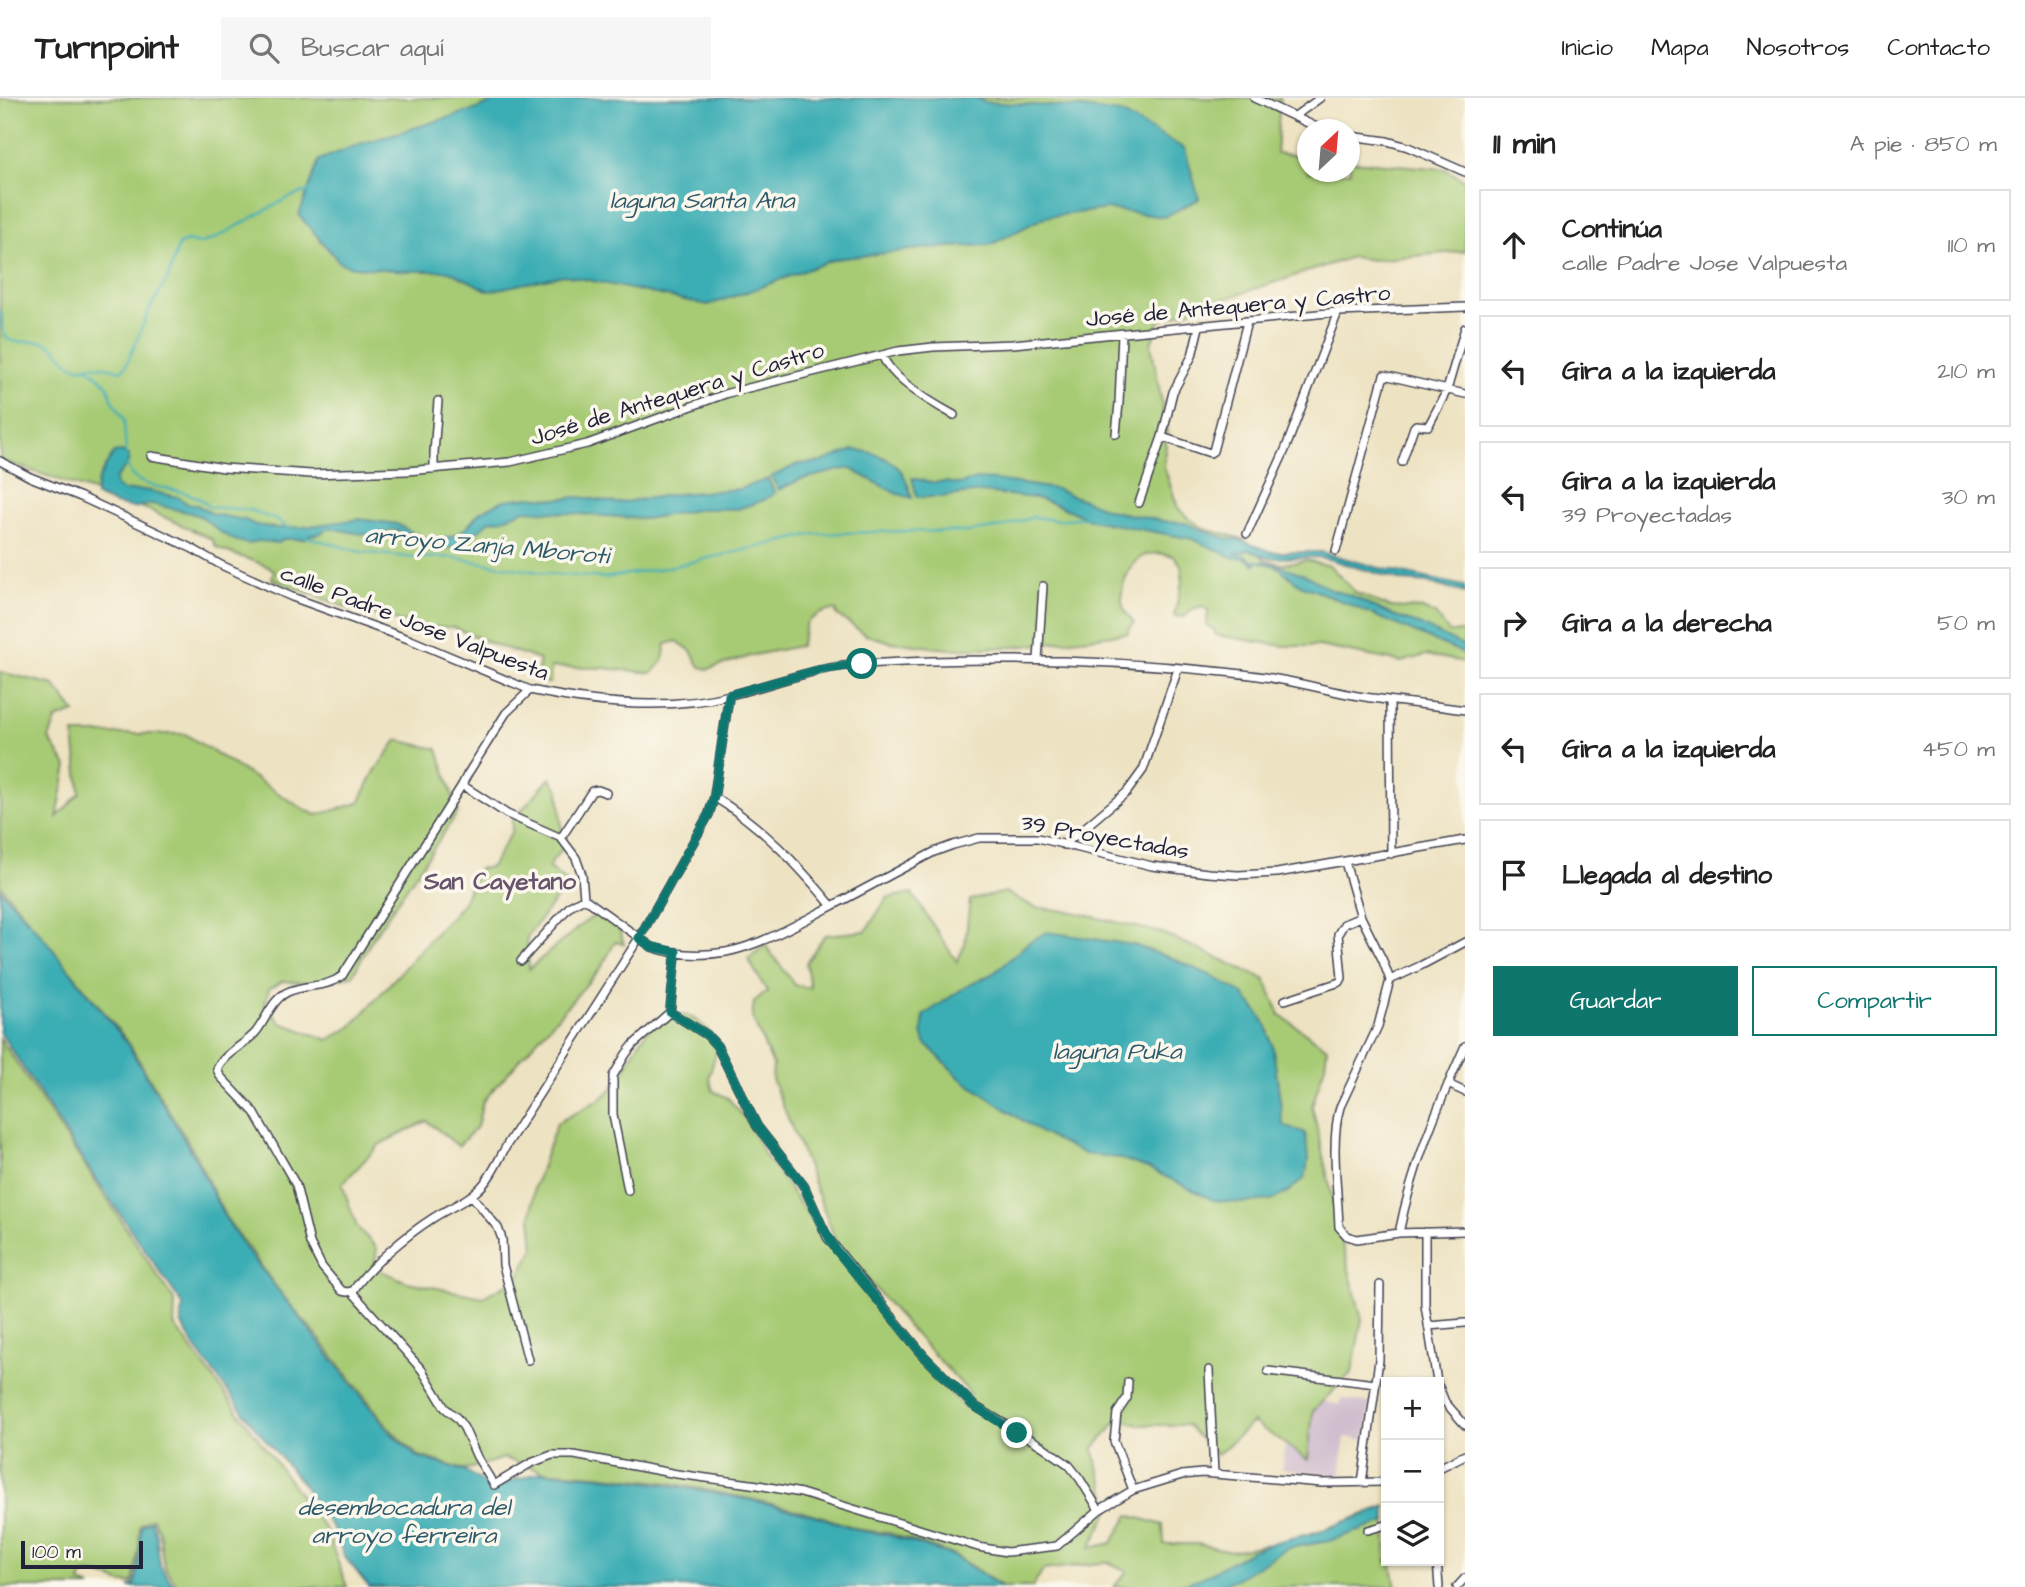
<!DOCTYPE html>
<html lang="es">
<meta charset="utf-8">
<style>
body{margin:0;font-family:"Architects Daughter",sans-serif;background:#f6f6f6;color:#222}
.controls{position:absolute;right:21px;bottom:21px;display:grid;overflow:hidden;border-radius:0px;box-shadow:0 2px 5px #0004}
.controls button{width:63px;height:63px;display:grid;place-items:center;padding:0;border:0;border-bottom:2px solid #e0e0e0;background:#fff;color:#222;font:35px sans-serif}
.compass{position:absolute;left:1297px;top:21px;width:63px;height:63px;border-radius:50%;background:#fff;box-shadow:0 2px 5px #0004;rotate:26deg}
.scale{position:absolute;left:21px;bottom:18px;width:122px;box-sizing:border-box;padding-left:7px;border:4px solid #22223b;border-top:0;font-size:19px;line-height:24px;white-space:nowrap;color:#22223b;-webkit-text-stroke:5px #fbf7ec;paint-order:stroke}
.stop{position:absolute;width:21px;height:21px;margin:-16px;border:5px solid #0f766e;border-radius:50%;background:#fff}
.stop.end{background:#0f766e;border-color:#fff;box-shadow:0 2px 7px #0008}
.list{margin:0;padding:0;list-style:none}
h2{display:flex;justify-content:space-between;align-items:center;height:91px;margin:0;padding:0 28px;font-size:30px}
h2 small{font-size:23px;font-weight:400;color:#767676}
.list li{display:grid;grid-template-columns:46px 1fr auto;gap:21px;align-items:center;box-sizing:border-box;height:112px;margin:0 14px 14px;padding:0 14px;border:2px solid #e0e0e0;border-radius:0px}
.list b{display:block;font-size:26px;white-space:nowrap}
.list p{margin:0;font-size:23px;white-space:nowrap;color:#767676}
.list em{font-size:23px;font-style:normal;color:#767676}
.actions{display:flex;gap:14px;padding:21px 28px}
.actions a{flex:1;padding:16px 0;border:2px solid #0f766e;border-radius:0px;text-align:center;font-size:24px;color:#0f766e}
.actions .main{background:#0f766e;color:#fff}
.icon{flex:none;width:38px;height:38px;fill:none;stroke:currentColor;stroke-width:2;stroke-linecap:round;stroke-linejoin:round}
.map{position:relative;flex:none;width:1465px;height:1489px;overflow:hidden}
header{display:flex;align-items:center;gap:42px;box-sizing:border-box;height:98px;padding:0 35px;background:#fff;border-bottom:2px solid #e0e0e0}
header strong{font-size:33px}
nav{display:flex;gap:38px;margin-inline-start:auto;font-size:24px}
.search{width:490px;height:63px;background:#f6f6f6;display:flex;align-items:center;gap:18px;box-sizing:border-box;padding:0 24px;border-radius:0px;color:#767676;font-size:26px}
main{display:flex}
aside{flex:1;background:#fff}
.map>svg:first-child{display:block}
.industrial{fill:#d0bdce}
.green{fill:#a7cb75;stroke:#647658;stroke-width:2}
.water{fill:#3badb4;stroke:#2e6878;stroke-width:2}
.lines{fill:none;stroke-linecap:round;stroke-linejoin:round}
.stream{stroke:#3badb4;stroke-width:2.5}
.minor-casing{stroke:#403f4f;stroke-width:10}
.minor{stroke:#fff;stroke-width:7}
.route{stroke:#0f766e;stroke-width:9}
.labels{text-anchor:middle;stroke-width:7;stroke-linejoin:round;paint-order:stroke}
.street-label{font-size:23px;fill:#22223b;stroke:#fbf7ec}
.water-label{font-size:24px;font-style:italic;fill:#2c5a6b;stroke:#fbf7ec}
.neighbourhood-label{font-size:24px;font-weight:bold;fill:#67556d;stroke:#fbf7ec}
</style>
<header>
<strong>Turnpoint</strong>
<div class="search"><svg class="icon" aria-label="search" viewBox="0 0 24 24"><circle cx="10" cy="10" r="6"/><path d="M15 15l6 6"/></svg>Buscar aquí</div>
<nav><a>Inicio</a><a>Mapa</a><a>Nosotros</a><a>Contacto</a></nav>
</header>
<main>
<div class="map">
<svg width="1465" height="1489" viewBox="0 0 1465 1489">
<rect width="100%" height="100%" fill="#fbf7ec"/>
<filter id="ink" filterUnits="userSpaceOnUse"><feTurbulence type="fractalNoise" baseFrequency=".0143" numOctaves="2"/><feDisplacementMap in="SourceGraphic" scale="14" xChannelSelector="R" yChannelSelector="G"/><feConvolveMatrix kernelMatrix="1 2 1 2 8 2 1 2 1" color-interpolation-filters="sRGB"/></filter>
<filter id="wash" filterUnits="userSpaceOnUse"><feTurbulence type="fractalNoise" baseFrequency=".00686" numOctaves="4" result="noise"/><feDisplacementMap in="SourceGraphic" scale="28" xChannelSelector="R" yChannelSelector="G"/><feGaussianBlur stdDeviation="1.57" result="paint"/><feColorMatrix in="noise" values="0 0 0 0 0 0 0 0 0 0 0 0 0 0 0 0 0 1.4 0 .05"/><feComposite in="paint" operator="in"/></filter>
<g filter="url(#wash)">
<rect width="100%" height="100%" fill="#ede2c1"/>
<path class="industrial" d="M 1342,1301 L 1370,1305 L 1366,1342 L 1345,1339 L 1340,1378 L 1282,1371 L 1288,1319 L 1322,1303 L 1340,1307 Z"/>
<path class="green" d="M 0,0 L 1280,0 L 1276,55 L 1307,59 L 1308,74 L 1350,74 L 1350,63 L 1445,71 L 1465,82 L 1465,153 L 1373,162 L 1352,159 L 1160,222 L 1151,246 L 1167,333 L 1164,369 L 1178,410 L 1189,421 L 1206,431 L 1243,441 L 1266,462 L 1283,466 L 1306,462 L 1330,468 L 1356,495 L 1389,509 L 1422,511 L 1435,516 L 1449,534 L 1465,534 L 1465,564 L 1426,557 L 1401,564 L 1319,548 L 1283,548 L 1216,537 L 1214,532 L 1207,526 L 1208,512 L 1201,508 L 1191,512 L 1185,519 L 1174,518 L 1182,484 L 1182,468 L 1174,458 C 1164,456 1156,454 1146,457 C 1128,464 1117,493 1124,511 C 1126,515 1131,521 1134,525 L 1128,532 L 1128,535 L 1016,549 L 949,551 L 891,544 L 866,537 L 836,516 L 837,513 C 825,511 816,517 807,524 L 800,548 L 754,557 L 708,571 L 700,569 L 691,553 L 677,543 L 666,546 L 663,563 L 652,575 L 604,570 L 551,569 L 550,585 L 542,584 L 537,578 L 540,562 L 490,545 L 453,529 L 422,529 L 348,510 L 272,481 L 274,472 C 256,461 235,459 216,449 L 212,441 L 149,412 L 0,362 Z
M 0,574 L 54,587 L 75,614 L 56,621 L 49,641 L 67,668 L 57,719 L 80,695 L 74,636 L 185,636 L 305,712 L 317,717 L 359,705 L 375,673 L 397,642 L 438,651 L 458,714 L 374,838 L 352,878 L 314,885 L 283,883 L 269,891 L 265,907 L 281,925 L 328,942 L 351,929 L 462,806 L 478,771 L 491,769 L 512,733 L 512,723 L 550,680 L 559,692 L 563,749 L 548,769 L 568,785 L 527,839 L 529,871 L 581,827 L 597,816 L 618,828 L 624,846 L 615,844 L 601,870 L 483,1003 L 477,1029 L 458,1048 L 427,1023 L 380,1046 L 342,1086 L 357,1129 L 377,1150 L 374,1170 L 407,1184 L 483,1199 L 517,1181 L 534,1150 L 531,1120 L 534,1090 L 557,1025 C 570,1017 597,1005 608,995 C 633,970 647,895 696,922 C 704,927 712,938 719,944 L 709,979 L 713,993 L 728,1000 L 745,1020 L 765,1057 L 892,1233 L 965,1310 L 970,1295 L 909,1230 L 837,1146 L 801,1052 L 772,981 L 773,967 L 752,919 L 754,904 L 763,896 L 768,895 L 748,861 L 765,847 L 795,887 L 810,890 L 806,865 L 825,837 L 866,833 L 887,800 L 912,795 L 957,864 L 965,846 L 970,802 L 1005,794 L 1034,809 L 1073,814 L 1162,835 L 1265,881 L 1280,917 L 1327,950 L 1325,967 L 1312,1008 L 1344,1153 L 1362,1221 L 1352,1274 L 1313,1313 L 1308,1362 L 1253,1324 L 1217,1357 L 1187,1327 L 1139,1327 L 1119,1321 L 1093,1351 L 1110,1411 L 1090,1450 L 1112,1445 L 1129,1417 L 1163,1427 L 1164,1446 L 1198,1446 L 1231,1453 L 1280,1444 L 1325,1431 L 1386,1408 L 1386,1463 L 1391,1463 L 1396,1489 L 1114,1489 L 1127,1473 L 1108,1464 L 1043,1472 L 1032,1489 L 1003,1489 L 954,1457 L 889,1435 L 862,1432 L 814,1416 L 751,1401 L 671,1385 L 597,1377 L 543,1373 L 504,1360 L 465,1372 L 417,1357 L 391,1332 L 317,1238 L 279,1193 L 225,1118 L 194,1054 L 126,941 L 0,787 Z
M 0,940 L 175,1204 L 174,1227 L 326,1432 L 347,1489 L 179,1489 L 164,1468 L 159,1433 L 152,1420 L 140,1427 L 139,1449 L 133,1485 C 113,1488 104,1471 83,1477 L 80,1485 L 91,1489 L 0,1489 Z"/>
<path class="water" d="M 499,0 L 977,0 L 985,4 L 1074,9 L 1121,15 L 1185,51 L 1199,101 L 1164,119 L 1108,111 L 1045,119 L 990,147 L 929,150 L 835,161 L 750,193 L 708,207 L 564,177 L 489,193 L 449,173 L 410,173 L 353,169 L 340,165 L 299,117 L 319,62 L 357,47 L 480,10 Z
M 853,352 C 870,352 891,360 902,374 C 907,381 909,392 912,400 L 895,395 L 851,371 L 844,371 L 799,382 L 779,392 L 771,379 L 798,366 L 821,364 Z
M 121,354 L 129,357 C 130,367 121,373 115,381 L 116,388 L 124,393 L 146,392 L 178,399 L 188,406 L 197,407 L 213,416 L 245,422 L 256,427 L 276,430 L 303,429 L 360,421 L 397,426 L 430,444 L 456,437 L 466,430 L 480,414 L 504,402 L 530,399 L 554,401 L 580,399 L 617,405 L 677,396 L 740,391 L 768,381 L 775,395 L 764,402 L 738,411 L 702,411 L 645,421 L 525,412 L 503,421 L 489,423 L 475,436 L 451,450 L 431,452 C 418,446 407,434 393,431 C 374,442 349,433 329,430 L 319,436 L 310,437 L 304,441 L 284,441 L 279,445 L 258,443 L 248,446 L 234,442 L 220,434 L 202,419 L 191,415 L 152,406 L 133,410 L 115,406 L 96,398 C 94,382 106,368 114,355 Z
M 912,380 L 930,384 L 946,384 L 960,386 L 976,381 L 996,382 L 1056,391 L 1112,413 L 1169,424 L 1185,425 L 1211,435 L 1228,441 L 1240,442 L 1272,454 L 1322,454 L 1379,470 L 1464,488 L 1465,495 L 1428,485 L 1403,483 L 1328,461 L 1318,459 L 1269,460 L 1249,452 L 1235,456 L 1244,457 L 1253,463 L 1270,464 L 1306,477 L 1331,492 L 1350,497 L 1396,519 L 1419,526 L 1465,549 L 1465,556 L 1327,497 L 1300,487 L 1278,469 L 1258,463 L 1255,467 L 1245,460 L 1234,460 L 1192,441 L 1091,422 L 1055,406 L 1035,400 L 981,394 L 940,399 L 917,399 Z
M 0,791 L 43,839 L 125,942 L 193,1056 L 224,1118 L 248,1154 L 389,1333 L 416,1358 L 465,1373 L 491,1389 L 542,1374 L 597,1378 L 670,1387 L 751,1402 L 814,1417 L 862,1433 L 889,1437 L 954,1458 L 1001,1489 L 369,1489 L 344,1458 L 333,1431 L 303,1386 L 253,1327 L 195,1249 L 181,1225 L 183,1207 L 85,1065 L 0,934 Z
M 1047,834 L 1134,847 L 1171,860 L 1208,876 L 1243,896 L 1258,914 L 1267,929 L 1273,950 L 1283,1025 L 1286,1029 L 1304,1034 L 1306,1038 L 1308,1063 L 1305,1080 L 1288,1094 L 1275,1101 L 1254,1104 L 1240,1105 L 1213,1102 L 1150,1071 L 1119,1060 L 1085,1056 L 1041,1035 L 961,981 L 925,945 L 922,934 L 924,917 L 965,889 L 994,875 L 1029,844 Z
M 1386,1409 L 1386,1424 L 1329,1443 L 1288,1450 L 1238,1480 L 1215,1489 L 1173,1489 L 1201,1480 L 1251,1453 L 1275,1444 L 1318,1434 Z
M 151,1423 L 156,1435 L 160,1468 L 175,1489 L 129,1489 L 135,1487 C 139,1468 141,1448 141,1428 Z"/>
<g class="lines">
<path class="stream" d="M 0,214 L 2,215 C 0,263 30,233 52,248 C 60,253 64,262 72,267 C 78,271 81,269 88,268 C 99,266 109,270 121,273 L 126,268 L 150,210 L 168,180 L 179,146 L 187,143 L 198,146 L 214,141 L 288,100 L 311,92
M 86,268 L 107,286 L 112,301 L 124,321 L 126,359
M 127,366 C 128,369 129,373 131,376 C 145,395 191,386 209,409 L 249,412 L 277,422 L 289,430
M 304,438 L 361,454 L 415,460 L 448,459 L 550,476 L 604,480 L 665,470 L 815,436 L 902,433 L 967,434 L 1003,429 L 1033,419 L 1056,422 L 1087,419"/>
</g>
</g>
<g filter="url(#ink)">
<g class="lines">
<defs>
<path id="minor" d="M 1254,0 L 1323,32
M 1295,18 L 1320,0
M 1350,38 L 1387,43 L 1408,49 L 1465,74
M 882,257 C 891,281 932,305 954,317
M 1116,336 L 1119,305 L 1122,236
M 1162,339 L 1210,355 L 1213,353 L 1247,224
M 151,358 L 224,370 L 311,376 L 407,373 L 510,364 L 587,346 L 728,295 L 898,253 L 933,249 L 1013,246 L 1338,214 L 1465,209
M 0,363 L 30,379 L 81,399 L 191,450 L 221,467 L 292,499 L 411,542 L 530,592 C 592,605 668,613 730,597 C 775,586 817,568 864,566 C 982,559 1106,561 1224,574 C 1243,576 1263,578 1282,582 C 1310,587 1337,595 1365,599 C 1398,604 1432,607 1465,612
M 1402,364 L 1414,329 L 1416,327 L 1428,328 L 1430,325 L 1447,292 L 1465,230
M 434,371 L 434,355 L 438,303
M 1139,405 L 1162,339 L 1173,294 L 1192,258 L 1199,229
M 1247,436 L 1285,352 L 1338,214
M 1336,453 L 1384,277 L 1465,296
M 1038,562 L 1043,488
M 530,592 L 506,615 L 467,677 L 462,687 L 342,878 C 326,890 308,886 290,893 C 273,899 267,920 256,934 C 245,947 224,955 217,971 L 220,978 L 254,1014 L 296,1087 L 310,1145 L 322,1169 L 342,1193 L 347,1194 L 353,1193 C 369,1168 408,1136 433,1120 C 448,1110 466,1104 479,1091 C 492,1079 499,1060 508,1045 L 639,840 L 709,716 L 714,699 L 729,598
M 1390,603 L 1391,756
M 462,687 L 507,716 L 561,740 L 576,760 L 582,777 L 584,800
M 714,699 C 761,727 798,767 832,808
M 561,740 L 592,693 L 598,692 L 606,695
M 1064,747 L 1127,694 L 1143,672 L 1178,571
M 1345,764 L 1361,819 L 1383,863 L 1390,882 L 1378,928 L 1340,1009 C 1330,1043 1338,1093 1339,1129 L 1347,1138 L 1357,1141 L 1399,1135 L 1465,1133
M 676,854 L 670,914 L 707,937 L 717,948 L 757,1028 L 804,1088 L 827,1139 L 924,1258 L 973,1307 L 1042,1348 L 1069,1367 L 1080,1381 L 1099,1412
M 521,863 L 570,808 L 584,800 L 652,849 C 675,857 702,858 726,854 C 759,848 800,825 830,809 C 865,791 899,772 934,754 L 953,747 L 979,740 L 1038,740 L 1152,768 L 1208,775 L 1238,777 L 1277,775 L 1465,742
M 1390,882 L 1422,867 L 1465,844
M 1285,902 L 1340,884 L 1342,880 L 1338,836 L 1344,826 L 1361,819
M 1448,986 L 1465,994
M 628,1092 L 613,1017 L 613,978 L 626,956 L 634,946 L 670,914
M 472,1098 L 498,1130 L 502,1141 L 503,1167 L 528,1262
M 1425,1134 L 1425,1207 L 1437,1284
M 1399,1135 C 1412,1069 1438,1008 1465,948
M 353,1193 L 354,1196 L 422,1272 L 445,1310 L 457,1320 L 464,1330 L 477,1359 L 494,1387 L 531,1365 L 552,1357 L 574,1357 L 677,1376 L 758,1387 L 801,1395 L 978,1449 L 1007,1454 L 1057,1448 L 1099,1412 L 1133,1392
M 1428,1228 L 1465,1225
M 1209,1272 L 1214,1375
M 1268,1273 L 1376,1286
M 1128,1284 L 1127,1300 L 1117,1315 L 1114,1343 L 1133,1392 L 1182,1377 L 1202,1375 L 1322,1385 L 1386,1384
M 1439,1289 L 1445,1304 L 1465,1327
M 1439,1370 L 1465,1357
M 1362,1385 L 1379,1262 L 1380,1187
M 1368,1432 L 1386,1427
M 1437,1463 L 1439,1489
M 1457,1489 L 1465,1480"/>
</defs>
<use href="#minor" class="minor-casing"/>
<use href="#minor" class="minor"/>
</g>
</g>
<g class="lines" filter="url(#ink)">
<path class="route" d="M 862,566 L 818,572 L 729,597 L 714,699 L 709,716 L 639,840 L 652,849 L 676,854 L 670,914 L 707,937 L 717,948 L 757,1028 L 804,1088 L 822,1128 L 836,1152 L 924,1258 L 973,1307 L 1017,1335"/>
</g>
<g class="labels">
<g class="street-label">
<text transform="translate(1238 207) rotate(-5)" y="8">José de Antequera y Castro</text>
<text transform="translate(677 295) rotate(-17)" y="8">José de Antequera y Castro</text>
<text transform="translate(415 524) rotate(21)" y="8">calle Padre Jose Valpuesta</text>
<text transform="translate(1105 738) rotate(10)" y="8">39 Proyectadas</text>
</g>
<g class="water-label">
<text x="702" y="110">laguna Santa Ana</text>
<text transform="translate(487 447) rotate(5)" y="8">arroyo Zanja Mboroti</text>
<text x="1117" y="961">laguna Puka</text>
<text x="404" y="1417">desembocadura del<tspan x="404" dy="28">arroyo ferreira</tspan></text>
</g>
<g class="neighbourhood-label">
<text x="500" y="791">San Cayetano</text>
</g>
</g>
</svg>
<div class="controls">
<button>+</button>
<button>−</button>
<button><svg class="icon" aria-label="layers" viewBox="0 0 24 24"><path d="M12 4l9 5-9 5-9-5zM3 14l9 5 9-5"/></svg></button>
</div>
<svg class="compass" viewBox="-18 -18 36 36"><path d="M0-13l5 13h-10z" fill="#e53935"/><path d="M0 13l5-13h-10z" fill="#767676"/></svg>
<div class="scale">100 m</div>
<div class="stop" style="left:862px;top:566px"></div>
<div class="stop end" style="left:1017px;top:1335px"></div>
</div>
<aside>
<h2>11 min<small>A pie · 850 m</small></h2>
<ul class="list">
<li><svg class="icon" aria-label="ahead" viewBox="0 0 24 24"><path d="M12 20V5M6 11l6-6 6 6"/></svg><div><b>Continúa</b><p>calle Padre Jose Valpuesta</p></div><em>110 m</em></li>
<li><svg class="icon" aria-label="left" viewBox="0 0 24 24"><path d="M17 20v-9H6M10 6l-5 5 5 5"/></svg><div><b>Gira a la izquierda</b></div><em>210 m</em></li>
<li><svg class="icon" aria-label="left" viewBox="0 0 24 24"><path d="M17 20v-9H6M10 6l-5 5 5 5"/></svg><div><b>Gira a la izquierda</b><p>39 Proyectadas</p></div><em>30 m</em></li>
<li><svg class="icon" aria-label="right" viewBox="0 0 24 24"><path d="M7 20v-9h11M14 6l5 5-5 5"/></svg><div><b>Gira a la derecha</b></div><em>50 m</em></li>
<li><svg class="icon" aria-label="left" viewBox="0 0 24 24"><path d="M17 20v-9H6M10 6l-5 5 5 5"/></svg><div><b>Gira a la izquierda</b></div><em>450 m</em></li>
<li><svg class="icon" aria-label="arrive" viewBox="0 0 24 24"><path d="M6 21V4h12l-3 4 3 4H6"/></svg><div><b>Llegada al destino</b></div></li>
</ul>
<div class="actions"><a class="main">Guardar</a><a>Compartir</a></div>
</aside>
</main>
